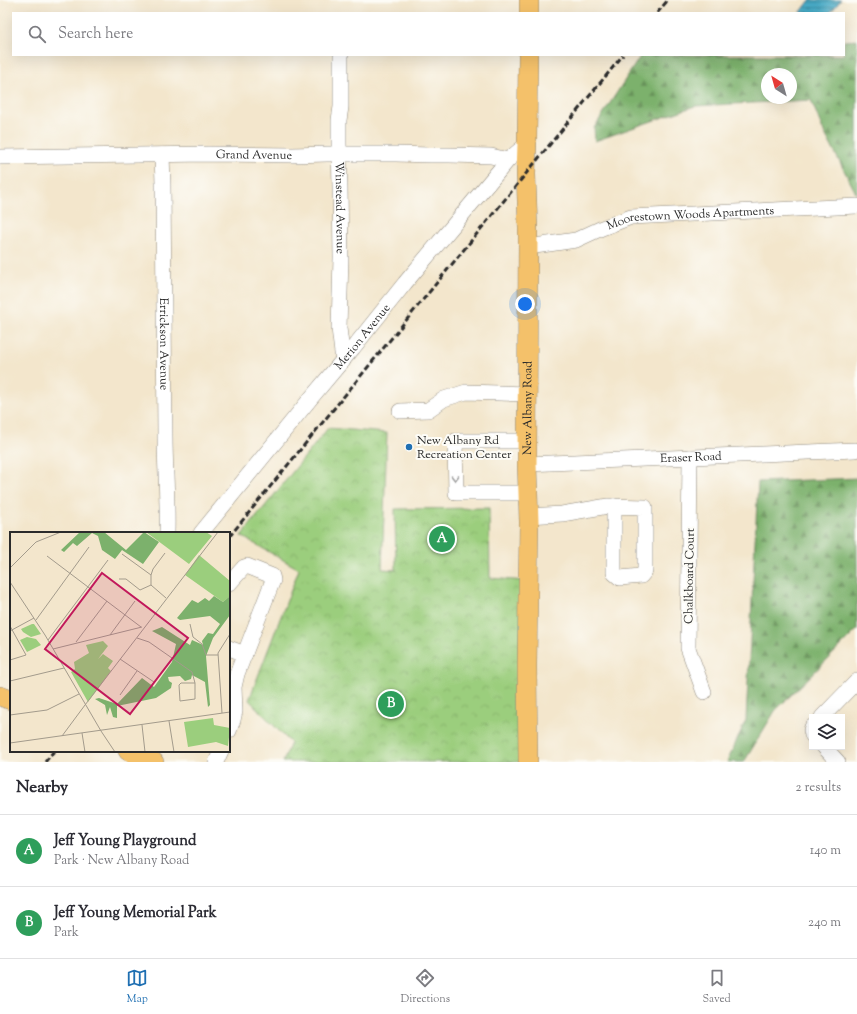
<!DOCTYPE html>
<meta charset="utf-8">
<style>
body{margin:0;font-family:"Sorts Mill Goudy",serif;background:#f7f7f7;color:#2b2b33}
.controls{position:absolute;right:12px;bottom:12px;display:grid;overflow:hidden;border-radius:0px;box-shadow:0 4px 16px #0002}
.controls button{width:36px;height:36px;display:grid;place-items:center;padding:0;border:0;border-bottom:1px solid #e1e1e2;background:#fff;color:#2b2b33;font:20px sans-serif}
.compass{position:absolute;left:761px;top:68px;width:36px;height:36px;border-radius:50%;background:#fff;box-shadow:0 4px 16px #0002;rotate:323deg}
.you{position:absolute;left:525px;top:304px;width:14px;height:14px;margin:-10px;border:3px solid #fff;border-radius:50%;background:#1a73e8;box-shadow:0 0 0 6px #1a73e833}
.badge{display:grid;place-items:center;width:26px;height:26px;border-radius:50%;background:#1f6fb2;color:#fff;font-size:13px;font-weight:700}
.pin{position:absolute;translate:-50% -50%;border:2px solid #fff;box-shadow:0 1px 4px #0006}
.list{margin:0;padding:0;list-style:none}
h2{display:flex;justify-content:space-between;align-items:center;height:52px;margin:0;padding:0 16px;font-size:17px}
h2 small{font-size:13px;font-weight:400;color:#7c7c81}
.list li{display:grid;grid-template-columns:26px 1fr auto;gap:12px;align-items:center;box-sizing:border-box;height:72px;padding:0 16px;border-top:1px solid #e1e1e2}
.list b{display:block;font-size:15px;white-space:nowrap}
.list p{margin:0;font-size:13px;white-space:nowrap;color:#7c7c81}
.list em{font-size:13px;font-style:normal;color:#7c7c81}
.icon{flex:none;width:22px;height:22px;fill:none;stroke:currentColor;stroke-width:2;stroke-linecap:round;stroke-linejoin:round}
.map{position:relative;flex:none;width:857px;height:762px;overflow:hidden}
.search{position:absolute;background:#fff;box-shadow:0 4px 16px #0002;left:12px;right:12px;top:12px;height:44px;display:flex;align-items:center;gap:10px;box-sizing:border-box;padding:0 14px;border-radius:0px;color:#7c7c81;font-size:15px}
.sheet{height:196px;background:#fff}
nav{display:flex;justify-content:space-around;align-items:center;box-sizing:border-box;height:56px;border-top:1px solid #e1e1e2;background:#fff;font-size:11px;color:#7c7c81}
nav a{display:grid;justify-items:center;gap:2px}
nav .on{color:#1f6fb2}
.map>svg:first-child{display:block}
.forest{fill:url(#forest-firs);stroke:#546e4c;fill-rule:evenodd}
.park{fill:url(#park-crowns);stroke:#637c54}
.water{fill:url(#water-rules);stroke:#386a78}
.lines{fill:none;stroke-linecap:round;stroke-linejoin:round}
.minor-casing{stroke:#8f887c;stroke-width:16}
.major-casing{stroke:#8f887c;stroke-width:20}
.minor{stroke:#fff;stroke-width:15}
.major{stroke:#f4c16a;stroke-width:19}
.rail{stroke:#2b2b2b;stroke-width:3;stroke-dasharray:6 3;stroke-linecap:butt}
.oneway{stroke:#a0a0a0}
.poi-dot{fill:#1f6fb2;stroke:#fdfcf7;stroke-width:1.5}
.labels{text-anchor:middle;stroke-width:4;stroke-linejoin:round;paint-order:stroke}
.street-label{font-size:12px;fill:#2b2b2b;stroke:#fdfcf7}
.poi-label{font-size:12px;fill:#2b2b2b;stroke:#fdfcf7;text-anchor:start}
.inset-road{fill:none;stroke:#a39b8c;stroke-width:1}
.view{fill:#c2185b;fill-opacity:0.15;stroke:#c2185b;stroke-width:2}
.inset-edge{fill:none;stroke:#2b2b2b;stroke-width:2}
</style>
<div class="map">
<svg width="857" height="762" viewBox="0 0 857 762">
<defs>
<pattern id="forest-firs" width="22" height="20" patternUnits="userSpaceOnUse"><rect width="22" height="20" fill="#7cb16c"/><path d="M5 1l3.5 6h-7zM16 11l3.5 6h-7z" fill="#669059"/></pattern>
<pattern id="park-crowns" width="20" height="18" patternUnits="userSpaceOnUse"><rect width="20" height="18" fill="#9bce7d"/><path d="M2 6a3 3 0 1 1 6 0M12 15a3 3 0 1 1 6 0" fill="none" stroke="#86b16c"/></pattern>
<pattern id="water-rules" width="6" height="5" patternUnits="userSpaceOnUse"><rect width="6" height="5" fill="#46aac6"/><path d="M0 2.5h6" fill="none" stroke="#3b8ba1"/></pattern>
</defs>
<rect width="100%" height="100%" fill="#fdfcf7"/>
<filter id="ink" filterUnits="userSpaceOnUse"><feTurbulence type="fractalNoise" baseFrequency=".025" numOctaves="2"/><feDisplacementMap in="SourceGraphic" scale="8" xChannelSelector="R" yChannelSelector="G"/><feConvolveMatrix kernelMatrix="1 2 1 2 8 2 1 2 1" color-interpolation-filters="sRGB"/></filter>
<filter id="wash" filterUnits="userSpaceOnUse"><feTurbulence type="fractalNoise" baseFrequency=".012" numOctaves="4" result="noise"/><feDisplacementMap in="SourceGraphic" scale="16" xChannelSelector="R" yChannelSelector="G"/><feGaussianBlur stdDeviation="0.9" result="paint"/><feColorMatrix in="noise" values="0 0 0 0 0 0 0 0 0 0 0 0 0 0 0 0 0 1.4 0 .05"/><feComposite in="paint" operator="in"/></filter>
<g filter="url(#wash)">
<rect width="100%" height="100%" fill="#f3e6cc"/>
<path class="forest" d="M 857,40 L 857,195 L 823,130 L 811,100 L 695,106 L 595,141 L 594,128 L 641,55 L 844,55 L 844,41 ZM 767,74 L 791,74 L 791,98 L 767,98 Z
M 857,478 L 857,630 L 775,711 L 744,762 L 727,762 L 746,720 L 758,482 Z"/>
<path class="park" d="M 328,428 L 387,433 L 382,569 L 396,570 L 395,509 L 489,508 L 490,578 L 525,581 L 525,762 L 283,762 L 291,743 L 249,700 L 299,569 L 241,536 Z"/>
<path class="water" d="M 810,0 L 841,0 L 830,13 L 800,13 Z"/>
</g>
<g filter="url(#ink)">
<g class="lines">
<defs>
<g id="minor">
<path id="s1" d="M 341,55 L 341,107 L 339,120 L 339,143 L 340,187 L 341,258 L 339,328 L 343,361"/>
<path id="s2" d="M 162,155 L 163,183 C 164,267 164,352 165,436 C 165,468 168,500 167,533"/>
<path id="s3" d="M 0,157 L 208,154 L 293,155 L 327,154 L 396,154 L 430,155 L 449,155 L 491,156 L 508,160"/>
<path id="s4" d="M 528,247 L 576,240 L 602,228 L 631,217 L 857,206"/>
<path d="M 400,411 L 428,410 L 444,399 L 466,392 L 527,394"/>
<path d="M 527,441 L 455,441 L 456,493 L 528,493"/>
<path d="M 690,457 L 688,648 L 704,692"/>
<path id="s5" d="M 527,464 L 855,450"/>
<path d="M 528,516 L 562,514 L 608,506 L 645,507 L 645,571 L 641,576 L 620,578 L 614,573 L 614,506"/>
<path id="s6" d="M 201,533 L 311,398 L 353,348 L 405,283 L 467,209 L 508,160 L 527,144"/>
<path d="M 229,584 L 244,567 L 247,566 L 272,576 L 273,580 L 237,674 L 234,687 L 235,711 L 233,720 L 229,731"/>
<path d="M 229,648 L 245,654"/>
<path d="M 822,717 L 857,681"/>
<path d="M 812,727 L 811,730 L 812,735"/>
<path d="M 824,747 L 838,762"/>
<path d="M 216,762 L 221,751"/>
</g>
<g id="major">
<path d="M 529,13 L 529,0"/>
<path d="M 0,696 L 11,700"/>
<path d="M 128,751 L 154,762"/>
<path id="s7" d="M 528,762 L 527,666 L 529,522 L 527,464 L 528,229 L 526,174 L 527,144 L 528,55"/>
</g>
</defs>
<use href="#minor" class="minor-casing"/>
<use href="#major" class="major-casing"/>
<use href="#minor" class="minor"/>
<use href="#major" class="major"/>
<path class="rail" d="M 657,13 L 668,0
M 229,537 L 623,55
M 45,762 L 54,751"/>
</g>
<defs><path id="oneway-chevron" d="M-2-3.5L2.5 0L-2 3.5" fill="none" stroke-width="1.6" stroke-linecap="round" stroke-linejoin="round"/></defs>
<use class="oneway" href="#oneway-chevron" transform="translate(455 478) rotate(89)"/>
</g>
<circle class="poi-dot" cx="409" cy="447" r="4"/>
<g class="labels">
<g class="street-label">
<text dy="4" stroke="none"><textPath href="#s3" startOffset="254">Grand Avenue</textPath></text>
<text dy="4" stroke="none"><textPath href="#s1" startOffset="153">Winstead Avenue</textPath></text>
<text dy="4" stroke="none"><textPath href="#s4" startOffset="167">Moorestown Woods Apartments</textPath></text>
<text dy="4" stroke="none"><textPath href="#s6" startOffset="254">Merion Avenue</textPath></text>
<text dy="4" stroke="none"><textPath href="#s2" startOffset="189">Errickson Avenue</textPath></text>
<text dy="4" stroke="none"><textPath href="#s7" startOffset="354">New Albany Road</textPath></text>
<text dy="4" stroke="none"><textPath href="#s5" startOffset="164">Eraser Road</textPath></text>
<text transform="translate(689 576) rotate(-89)" y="4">Chalkboard Court</text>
</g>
<g class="poi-label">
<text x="417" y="444">New Albany Rd<tspan x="417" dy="14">Recreation Center</tspan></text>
</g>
</g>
<g transform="translate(10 532)">
<rect width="220" height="220" fill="#f3e6cc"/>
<path d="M 136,0 L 196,0 L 202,4 L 179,32 ZM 189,23 L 220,49 L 220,64 L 213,70 L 175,43 ZM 22,92 L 24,92 L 31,102 L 21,105 L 13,100 L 11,97 ZM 17,105 L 26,107 L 31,113 L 17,120 L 10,108 Z" fill="#9bce7d"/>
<path d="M 70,0 L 94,0 L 116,18 L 134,0 L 149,10 L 133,32 L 112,18 L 105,27 L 92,18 L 88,4 L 82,1 L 67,14 L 63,11 L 54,20 L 51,18 ZM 204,64 L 213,70 L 220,64 L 220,83 L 203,106 L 196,124 L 200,173 L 198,175 L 195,150 L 182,143 L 181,147 L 175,149 L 170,144 L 158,145 L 159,149 L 162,151 L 161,156 L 146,166 L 107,174 L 107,186 L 103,185 L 100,175 L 97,183 L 95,173 L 85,167 L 89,166 L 107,172 L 132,146 L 144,155 L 162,130 L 166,112 L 142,99 L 152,95 L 180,113 L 182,108 L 193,113 L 192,109 L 198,101 L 203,102 L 210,92 L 200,84 L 170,88 L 167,86 L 182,68 L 188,71 L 195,66 L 199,69 Z" fill="#7cb16c"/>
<path d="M 203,186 L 204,193 L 220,196 L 218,214 L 206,210 L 178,215 L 174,190 Z" fill="#9bce7d"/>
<path d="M 93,109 L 98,114 L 88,127 L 93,122 L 103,129 L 98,136 L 101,139 L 78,170 L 61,140 L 65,137 L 64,130 L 79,121 L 76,113 Z" fill="#9bce7d"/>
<path class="inset-road" d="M 112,22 L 141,43 L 141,53M 37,24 L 131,95M 0,36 L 26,10 L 51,0M 141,43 L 143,37 L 155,21M 109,47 L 116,47 L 130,58 L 141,53 L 156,66M 0,50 L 35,103 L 91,199M 26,88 L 79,15M 180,92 L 183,105 L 192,112 L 196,123 L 208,123M 0,94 L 16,123 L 0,128M 0,99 L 24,86M 100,103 L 125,69M 127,106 L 139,110 L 182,140 L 185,151M 38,108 L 98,28M 66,110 L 97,69M 43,117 L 132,95M 110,127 L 144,150M 0,149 L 54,136M 171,151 L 185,151 L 185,167 L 170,169 L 169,153 ZM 110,163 L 127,139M 75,173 L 208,0M 212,181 L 208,121 L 220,102M 0,183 L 37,178 L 69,162M 159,189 L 164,220M 132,193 L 135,220M 91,199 L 105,220M 72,201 L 75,220M 52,204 L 75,173M 0,211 L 220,180"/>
<path class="view" d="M 92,41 L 178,106 L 120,182 L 35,117 Z"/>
<rect width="220" height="220" class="inset-edge"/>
</g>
</svg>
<div class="controls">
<button><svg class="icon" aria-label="layers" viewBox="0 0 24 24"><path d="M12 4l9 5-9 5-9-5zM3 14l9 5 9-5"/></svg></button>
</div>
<svg class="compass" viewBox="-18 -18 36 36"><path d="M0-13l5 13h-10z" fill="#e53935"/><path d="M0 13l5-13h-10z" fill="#7c7c81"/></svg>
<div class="you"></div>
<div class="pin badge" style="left:442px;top:539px;background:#2e9e5b">A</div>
<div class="pin badge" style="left:391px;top:704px;background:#2e9e5b">B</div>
<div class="search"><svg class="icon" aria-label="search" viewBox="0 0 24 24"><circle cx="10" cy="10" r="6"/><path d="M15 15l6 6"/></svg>Search here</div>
</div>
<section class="sheet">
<h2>Nearby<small>2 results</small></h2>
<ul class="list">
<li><span class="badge" style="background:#2e9e5b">A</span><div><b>Jeff Young Playground</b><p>Park · New Albany Road</p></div><em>140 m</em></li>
<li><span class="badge" style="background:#2e9e5b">B</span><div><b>Jeff Young Memorial Park</b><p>Park</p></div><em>240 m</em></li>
</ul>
</section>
<nav>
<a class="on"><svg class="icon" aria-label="map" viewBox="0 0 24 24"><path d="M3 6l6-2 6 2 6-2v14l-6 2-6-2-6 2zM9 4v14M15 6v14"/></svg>Map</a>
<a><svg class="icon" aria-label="directions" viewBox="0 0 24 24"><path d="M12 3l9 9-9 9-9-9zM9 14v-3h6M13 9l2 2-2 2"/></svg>Directions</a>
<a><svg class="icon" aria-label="saved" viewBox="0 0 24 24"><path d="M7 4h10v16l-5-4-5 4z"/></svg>Saved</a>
</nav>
